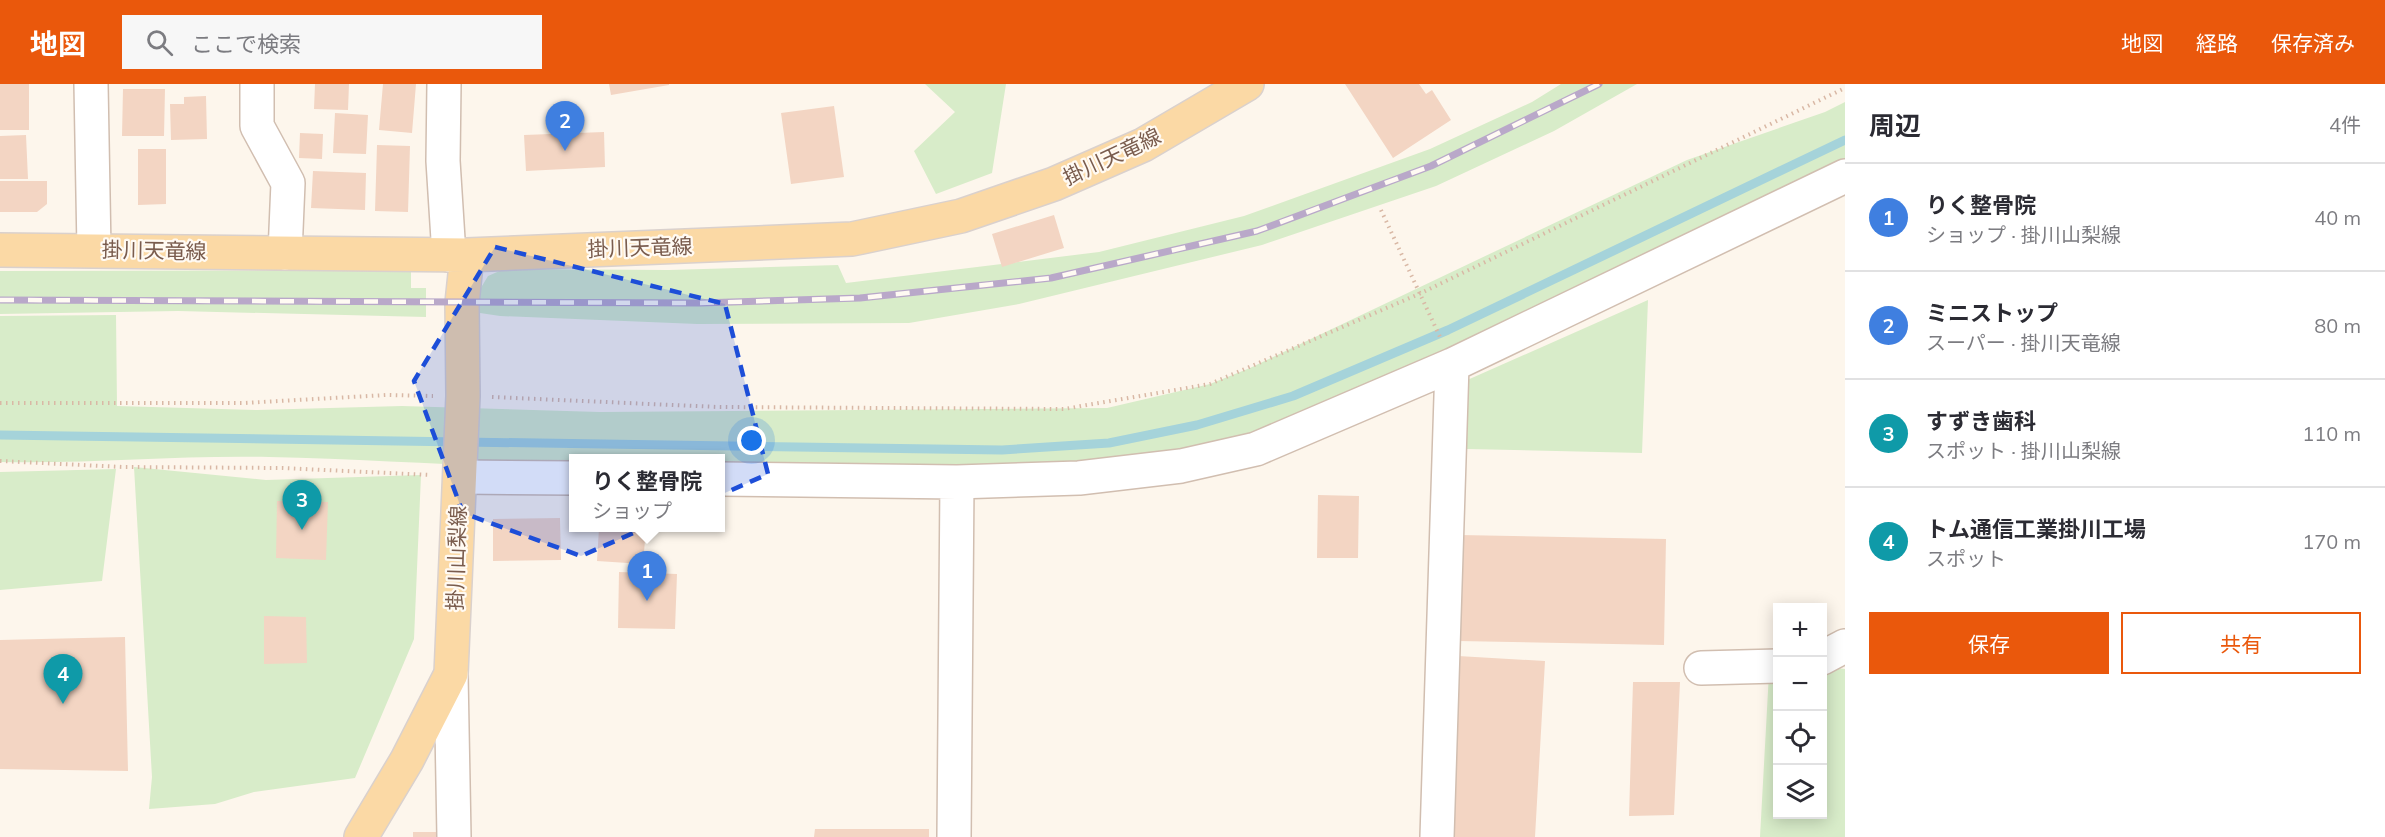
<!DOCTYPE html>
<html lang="ja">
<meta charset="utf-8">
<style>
body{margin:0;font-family:Mulish,"Noto Sans JP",sans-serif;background:#f7f7f7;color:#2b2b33}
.controls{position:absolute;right:18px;bottom:18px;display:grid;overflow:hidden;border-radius:0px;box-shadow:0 3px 15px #0003}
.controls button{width:54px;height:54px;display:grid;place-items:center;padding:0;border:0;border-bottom:2px solid #e1e1e2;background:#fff;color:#2b2b33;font:30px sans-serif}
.you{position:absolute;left:752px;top:357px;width:21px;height:21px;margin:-15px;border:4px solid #fff;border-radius:50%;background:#1a73e8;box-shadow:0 0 0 9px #1a73e833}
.badge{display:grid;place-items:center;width:39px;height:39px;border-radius:50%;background:#ea580c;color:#fff;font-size:20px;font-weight:700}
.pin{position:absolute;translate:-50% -50px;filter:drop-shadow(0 2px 3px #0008)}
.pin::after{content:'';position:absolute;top:32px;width:21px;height:18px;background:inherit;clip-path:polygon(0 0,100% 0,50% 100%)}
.popup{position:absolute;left:569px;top:370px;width:156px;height:78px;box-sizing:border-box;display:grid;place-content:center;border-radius:0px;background:#fff;filter:drop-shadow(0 2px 4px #0005);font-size:20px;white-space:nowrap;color:#7c7c81}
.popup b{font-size:22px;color:#2b2b33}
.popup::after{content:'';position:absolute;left:50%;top:100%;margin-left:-12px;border:12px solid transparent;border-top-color:#fff}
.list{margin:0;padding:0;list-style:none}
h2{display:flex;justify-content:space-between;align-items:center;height:78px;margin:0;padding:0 24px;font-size:26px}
h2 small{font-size:20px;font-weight:400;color:#7c7c81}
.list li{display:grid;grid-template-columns:39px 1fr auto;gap:18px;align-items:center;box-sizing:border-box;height:108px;padding:0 24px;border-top:2px solid #e1e1e2}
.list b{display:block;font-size:22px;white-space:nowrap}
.list p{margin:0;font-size:20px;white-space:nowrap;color:#7c7c81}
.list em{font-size:20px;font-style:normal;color:#7c7c81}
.actions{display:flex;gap:12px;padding:18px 24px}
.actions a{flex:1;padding:14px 0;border:2px solid #ea580c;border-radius:0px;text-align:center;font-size:21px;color:#ea580c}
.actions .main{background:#ea580c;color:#fff}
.icon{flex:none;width:33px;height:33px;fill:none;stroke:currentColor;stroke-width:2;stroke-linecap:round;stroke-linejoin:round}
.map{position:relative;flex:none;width:1845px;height:753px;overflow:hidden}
header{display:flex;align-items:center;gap:36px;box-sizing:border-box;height:84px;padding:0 30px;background:#ea580c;color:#fff}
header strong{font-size:28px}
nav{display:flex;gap:33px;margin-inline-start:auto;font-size:21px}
.search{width:420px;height:54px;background:#f7f7f7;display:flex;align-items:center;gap:15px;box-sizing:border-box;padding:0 21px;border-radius:0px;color:#7c7c81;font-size:22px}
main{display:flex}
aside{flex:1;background:#fff}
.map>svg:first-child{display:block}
.green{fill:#d8ecc9}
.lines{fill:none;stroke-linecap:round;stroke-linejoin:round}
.stream{stroke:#a5d3da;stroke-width:9}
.building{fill:#f3d5c3}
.minor-casing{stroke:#d1beb0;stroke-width:36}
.major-casing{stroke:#dad1cd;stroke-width:36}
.path{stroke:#d9b8a5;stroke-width:4;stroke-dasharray:1.5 4.5;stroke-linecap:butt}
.minor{stroke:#fff;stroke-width:33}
.major{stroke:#fbd9a5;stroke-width:33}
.rail-casing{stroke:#b9a8c9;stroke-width:7}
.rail{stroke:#fffaf3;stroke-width:4.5;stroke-dasharray:14;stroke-linecap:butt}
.marked{fill:#1d4ed8;fill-opacity:0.2;stroke:#1d4ed8;stroke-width:4.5;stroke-dasharray:12 8;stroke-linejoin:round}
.labels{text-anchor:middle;stroke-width:4.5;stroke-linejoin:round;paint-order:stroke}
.street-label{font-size:21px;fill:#7a5c4d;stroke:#fffaf3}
</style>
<header>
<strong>地図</strong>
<div class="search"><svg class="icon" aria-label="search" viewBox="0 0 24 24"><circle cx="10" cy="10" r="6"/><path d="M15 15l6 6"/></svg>ここで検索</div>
<nav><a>地図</a><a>経路</a><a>保存済み</a></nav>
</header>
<main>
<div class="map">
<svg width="1845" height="753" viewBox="0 0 1845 753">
<rect width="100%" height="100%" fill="#fdf6ec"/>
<path class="green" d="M 925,0 L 1006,0 L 992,89 L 936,110 L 914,67 L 955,28 Z
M 1561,0 L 1637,0 L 1554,47 L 1436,102 L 1262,161 L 1019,220 L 909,239 L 697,240 L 500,232 L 480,229 L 476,212 L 488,192 L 504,185 L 669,186 L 838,181 L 846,199 L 1099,168 L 1244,132 L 1430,65 L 1532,18 Z
M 1845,18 L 1845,75 L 1432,276 L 1297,337 L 1203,364 L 963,389 L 721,387 L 720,374 L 574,374 L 573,384 C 472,383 370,375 269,373 C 179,371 90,380 0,378 L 0,232 L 116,231 L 117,322 L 257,326 L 402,322 L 600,328 L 1107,324 L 1210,300 L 1250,284 L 1687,76 L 1825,28 Z
M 411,186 L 411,204 L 426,204 L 426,233 L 178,227 L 0,230 L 0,187 Z
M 1648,216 L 1642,369 L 1467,365 L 1465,297 Z
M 134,383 L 266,396 L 421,391 L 414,555 L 355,694 L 254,708 L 215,720 L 149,725 L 152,693 Z
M 116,385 L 102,497 L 0,506 L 0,388 Z
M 1837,584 L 1845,585 L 1845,753 L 1760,753 L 1769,589 L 1777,589 L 1778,730 L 1822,730 L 1823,585 Z"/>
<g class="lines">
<path class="stream" d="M 0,351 L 1002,366 L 1109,359 L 1197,341 L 1293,312 L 1448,246 L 1845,56"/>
</g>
<path class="building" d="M 0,0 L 29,0 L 29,46 L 0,46 Z
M 315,0 L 349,0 L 348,26 L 314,25 Z
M 383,0 L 416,0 L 412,49 L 379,46 Z
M 609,0 L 669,0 L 669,1 L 611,11 Z
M 1345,0 L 1419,0 L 1426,10 L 1432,6 L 1451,36 L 1393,74 Z
M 123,5 L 165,5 L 164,52 L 122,52 Z
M 206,12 L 207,55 L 171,56 L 170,20 L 184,20 L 184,13 Z
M 834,22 L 844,93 L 791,100 L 781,29 Z
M 335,29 L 368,31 L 366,70 L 333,69 Z
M 604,48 L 605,83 L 526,87 L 524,51 Z
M 300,49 L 323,50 L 322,75 L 299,74 Z
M 26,51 L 28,95 L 0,95 L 0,52 Z
M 377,61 L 410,62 L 408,128 L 375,127 Z
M 138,65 L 166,65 L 166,120 L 138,121 Z
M 313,87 L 366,89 L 365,126 L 311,124 Z
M 0,97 L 47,97 L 47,120 L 37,128 L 0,128 Z
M 1054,131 L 1064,164 L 1002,183 L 992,150 Z
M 1318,411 L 1359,412 L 1358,474 L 1317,474 Z
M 277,417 L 328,418 L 326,476 L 276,474 Z
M 560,434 L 561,476 L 493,477 L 493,435 Z
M 599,444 L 646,444 L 643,480 L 597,477 Z
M 1460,451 L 1666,455 L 1664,561 L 1458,557 Z
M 619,488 L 677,490 L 675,545 L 618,544 Z
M 264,532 L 306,533 L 307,579 L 264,580 Z
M 125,553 L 128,687 L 0,685 L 0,556 Z
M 1458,572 L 1545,577 L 1535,753 L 1449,753 Z
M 1633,598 L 1680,598 L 1674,731 L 1629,732 Z
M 815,745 L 929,745 L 929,753 L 814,753 Z
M 413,748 L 437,748 L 437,753 L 413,753 Z"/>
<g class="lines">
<defs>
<path id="minor" d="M 91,0 L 94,166
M 257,0 L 257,42 L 288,99 L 285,169
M 444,0 L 443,77 L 449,171
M 460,393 L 574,394
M 720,395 L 957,398 L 1079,394 L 1181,382 L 1256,365 L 1452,281 L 1845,92
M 1822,574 L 1845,562
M 1701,584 L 1778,582
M 451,590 L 454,753
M 954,753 L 957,398
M 1437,753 L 1452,281"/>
<path id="major" d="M 0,166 L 467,171 L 852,155 L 961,132 L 1054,100 L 1143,61 L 1247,0
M 361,753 L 407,676 L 451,590 L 463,312 L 462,219 L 467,171"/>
</defs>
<use href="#minor" class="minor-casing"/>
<use href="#major" class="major-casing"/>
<path class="path" d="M 1381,126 L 1440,253
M 492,313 L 718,323 L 1064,325 L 1210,300 L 1419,210 L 1845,4
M 0,319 L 244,319 L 386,311 L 433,312
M 0,377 L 123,383 L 282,384 L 431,391"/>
<use href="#minor" class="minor"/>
<use href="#major" class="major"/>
<defs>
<path id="rail" d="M 0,216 L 700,219 L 860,214 L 1051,194 L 1257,147 L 1431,82 L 1599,0"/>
</defs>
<use href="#rail" class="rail-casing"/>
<use href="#rail" class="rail"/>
</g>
<path class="marked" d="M 495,163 L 725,220 L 768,390 L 581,472 L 463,429 L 414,297 Z"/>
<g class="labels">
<g class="street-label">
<text transform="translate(1112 73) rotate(-25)" y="7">掛川天竜線</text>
<text transform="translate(640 164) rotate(-2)" y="7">掛川天竜線</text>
<text transform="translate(154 167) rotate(1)" y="7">掛川天竜線</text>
<text transform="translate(457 474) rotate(-88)" y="7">掛川山梨線</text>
</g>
</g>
</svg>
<div class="controls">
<button>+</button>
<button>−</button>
<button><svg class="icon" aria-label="locate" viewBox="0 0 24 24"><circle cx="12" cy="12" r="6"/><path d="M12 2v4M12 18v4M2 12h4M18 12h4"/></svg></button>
<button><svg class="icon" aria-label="layers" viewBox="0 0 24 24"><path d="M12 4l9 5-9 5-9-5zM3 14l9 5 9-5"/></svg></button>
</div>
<div class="you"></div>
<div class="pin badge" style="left:647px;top:517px;background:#3f7fe0">1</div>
<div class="popup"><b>りく整骨院</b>ショップ</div>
<div class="pin badge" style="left:565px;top:67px;background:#3f7fe0">2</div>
<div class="pin badge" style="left:302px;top:446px;background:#0f9aa8">3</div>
<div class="pin badge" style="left:63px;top:620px;background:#0f9aa8">4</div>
</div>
<aside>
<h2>周辺<small>4件</small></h2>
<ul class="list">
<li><span class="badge" style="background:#3f7fe0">1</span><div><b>りく整骨院</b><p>ショップ · 掛川山梨線</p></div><em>40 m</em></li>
<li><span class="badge" style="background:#3f7fe0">2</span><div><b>ミニストップ</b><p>スーパー · 掛川天竜線</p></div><em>80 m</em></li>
<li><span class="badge" style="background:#0f9aa8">3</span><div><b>すずき歯科</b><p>スポット · 掛川山梨線</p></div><em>110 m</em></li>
<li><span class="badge" style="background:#0f9aa8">4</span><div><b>トム通信工業掛川工場</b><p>スポット</p></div><em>170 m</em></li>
</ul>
<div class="actions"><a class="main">保存</a><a>共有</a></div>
</aside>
</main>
